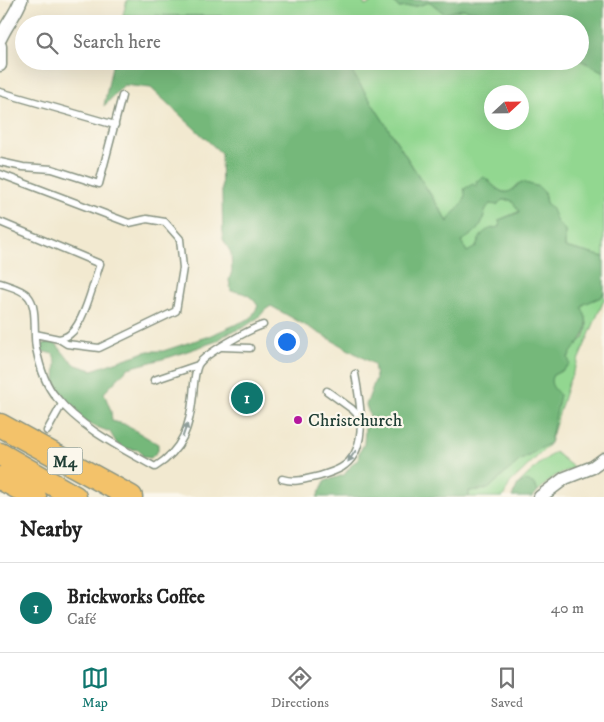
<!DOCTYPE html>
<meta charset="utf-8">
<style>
body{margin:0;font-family:"IM FELL DW Pica",serif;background:#f2f2f2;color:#222}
.compass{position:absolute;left:484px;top:85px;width:45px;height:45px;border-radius:50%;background:#fff;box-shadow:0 5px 20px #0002;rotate:68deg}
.you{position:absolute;left:286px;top:341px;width:18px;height:18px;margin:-12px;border:4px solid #fff;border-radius:50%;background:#1a73e8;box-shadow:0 0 0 8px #1a73e833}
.badge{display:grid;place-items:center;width:32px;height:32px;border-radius:50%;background:#0f766e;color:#fff;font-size:16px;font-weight:700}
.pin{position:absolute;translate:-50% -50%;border:2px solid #fff;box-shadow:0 1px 5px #0006}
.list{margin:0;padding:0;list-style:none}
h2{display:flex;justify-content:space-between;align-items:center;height:65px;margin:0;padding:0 20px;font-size:21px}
h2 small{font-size:16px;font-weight:400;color:#767676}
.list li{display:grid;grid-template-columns:32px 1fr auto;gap:15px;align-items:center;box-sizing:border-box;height:90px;padding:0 20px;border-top:1px solid #e0e0e0}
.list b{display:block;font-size:19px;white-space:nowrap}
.list p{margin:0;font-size:16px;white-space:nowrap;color:#767676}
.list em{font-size:16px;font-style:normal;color:#767676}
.icon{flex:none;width:28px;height:28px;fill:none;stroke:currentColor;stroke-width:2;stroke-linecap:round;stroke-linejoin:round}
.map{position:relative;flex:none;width:604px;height:497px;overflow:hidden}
.search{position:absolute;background:#fff;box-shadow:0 5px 20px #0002;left:15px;right:15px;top:15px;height:55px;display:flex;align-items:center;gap:12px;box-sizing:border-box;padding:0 18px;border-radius:28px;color:#767676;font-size:19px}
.sheet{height:155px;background:#fff}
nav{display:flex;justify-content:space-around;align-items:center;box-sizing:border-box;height:70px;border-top:1px solid #e0e0e0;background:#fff;font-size:14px;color:#767676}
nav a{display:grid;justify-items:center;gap:2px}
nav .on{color:#0f766e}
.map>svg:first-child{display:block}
.green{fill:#92d790;stroke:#588a62;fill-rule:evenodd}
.forest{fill:#75b87a;stroke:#4a7a57;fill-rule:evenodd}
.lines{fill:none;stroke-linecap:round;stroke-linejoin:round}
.lane-casing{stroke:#889382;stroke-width:9}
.street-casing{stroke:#889382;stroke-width:15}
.highway-casing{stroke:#889382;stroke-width:25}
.lane{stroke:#fff;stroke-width:6}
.street{stroke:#fff;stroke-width:12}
.highway{stroke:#f3c26a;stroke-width:22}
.oneway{fill:#8f9e9a}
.poi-dot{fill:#b5179e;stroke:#fbf7ec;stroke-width:2}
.labels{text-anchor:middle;stroke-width:4.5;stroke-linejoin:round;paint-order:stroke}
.shield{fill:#fbf7ec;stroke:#61756b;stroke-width:1}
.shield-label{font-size:16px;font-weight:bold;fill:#1f3d34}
.poi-label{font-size:18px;fill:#1f3d34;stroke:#fbf7ec;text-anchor:start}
</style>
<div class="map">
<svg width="604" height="497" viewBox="0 0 604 497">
<rect width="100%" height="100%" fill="#fbf7ec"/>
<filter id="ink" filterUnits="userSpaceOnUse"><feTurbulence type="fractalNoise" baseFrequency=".02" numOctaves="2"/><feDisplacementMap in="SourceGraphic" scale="10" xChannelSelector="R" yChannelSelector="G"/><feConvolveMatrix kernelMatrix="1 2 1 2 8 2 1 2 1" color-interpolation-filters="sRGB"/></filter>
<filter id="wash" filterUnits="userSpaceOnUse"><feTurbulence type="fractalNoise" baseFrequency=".0096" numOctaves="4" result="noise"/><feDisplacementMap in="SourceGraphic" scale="20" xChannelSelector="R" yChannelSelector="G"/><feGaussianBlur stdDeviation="1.12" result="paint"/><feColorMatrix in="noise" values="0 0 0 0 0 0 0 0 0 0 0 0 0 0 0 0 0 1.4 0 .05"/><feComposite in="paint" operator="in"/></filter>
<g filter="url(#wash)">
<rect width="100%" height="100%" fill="#f2e9d0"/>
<path class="green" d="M 127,0 L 362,0 L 365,6 L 377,0 L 392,0 L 399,8 L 417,6 L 431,2 L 445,14 L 462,9 L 492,14 L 511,24 L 321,24 L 317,17 L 123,15 Z
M 580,60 L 604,72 L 604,257 L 565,247 L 565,230 L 557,222 L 546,203 L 544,192 L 539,187 L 522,182 C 517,184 516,187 513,190 C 503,197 494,186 488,180 L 466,194 L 463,205 L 457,209 L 449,223 L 345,61 L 580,61 ZM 492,92 L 522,92 L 522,122 L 492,122 Z
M 502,200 L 511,200 L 520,211 L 499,220 L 500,227 L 481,236 L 476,247 L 467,252 L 461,241 C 470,236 481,229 483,218 C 484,214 484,210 487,207 C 490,203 497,201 502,200 Z
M 604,292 L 604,300 L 568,384 L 550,443 L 544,450 L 510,483 L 503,497 L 469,497 L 469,491 L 488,489 L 519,461 L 531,455 L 552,387 L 550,379 L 553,375 L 563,370 C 567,362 570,352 576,345 C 578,343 581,341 583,339 C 590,330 587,317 582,308 L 584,304 L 601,297 Z
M 555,452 L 574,468 L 555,476 L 538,491 L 525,481 L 518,484 L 538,465 Z"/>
<path class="forest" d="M 392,0 L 604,0 L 604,72 L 580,60 L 580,24 L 511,24 L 492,14 L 462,9 L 445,14 L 430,2 L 417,6 L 399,8 Z
M 123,15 L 317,17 L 321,24 L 121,24 Z
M 113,61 L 345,61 L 448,222 C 452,209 469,205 464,189 L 473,184 L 477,187 L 476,181 L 484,177 C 492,183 501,198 512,190 C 516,188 517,184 522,182 L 539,187 L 544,192 L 546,203 L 551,207 L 557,222 L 565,230 L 565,247 L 604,257 L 604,292 L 601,297 L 584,304 L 582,308 C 594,332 580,339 568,357 L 570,364 L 563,370 L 553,375 C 548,383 554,389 560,395 L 550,443 L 519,461 L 488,489 L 469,491 L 469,497 L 317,497 L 325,481 L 344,475 L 353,463 L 358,460 L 359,453 L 364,444 L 365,428 L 369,423 L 370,416 L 366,405 L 376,378 L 374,364 L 271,306 L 265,310 L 259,317 L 243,328 L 228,333 L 217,341 L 170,357 L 128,368 L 104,393 L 111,411 L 112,421 L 124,424 L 158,444 L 158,451 L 151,458 L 143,457 L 139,450 L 122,448 L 117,444 L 110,432 L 84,422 L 68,406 L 64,399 L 63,393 L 60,393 L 55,381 L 56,362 L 53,354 L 41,351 L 43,344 L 55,342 L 66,356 L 76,365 L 92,370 L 148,351 L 163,351 L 209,336 L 251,318 L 258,306 C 251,295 244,292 231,291 L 229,280 L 232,271 L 231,253 L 223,239 L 221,153 L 151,88 L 124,85 L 104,106 ZM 502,200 L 511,200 L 520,212 L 499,220 L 500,227 C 484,229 482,232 476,247 L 467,252 L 461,241 C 469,237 478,231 482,222 C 485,215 484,209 490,204 L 497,205 Z
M 525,481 L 533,483 L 538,491 L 533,497 L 512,497 L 518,484 Z"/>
</g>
<g filter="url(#ink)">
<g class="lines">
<defs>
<path id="lane" d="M 0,92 L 115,125
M 0,162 L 23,167 L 52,169 L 99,184 L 122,96
M 0,174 L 129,223 L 147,219 L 165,222 L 180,239 L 183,268 L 176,311 L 99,348 L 67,344 L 59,339 L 35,334
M 0,222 L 100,264 C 94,281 84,323 70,334 C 68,336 63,338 59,339
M 0,283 C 8,286 22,289 28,296 C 38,307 33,333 36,348 C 39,363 45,385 56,397 C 82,429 120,447 155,467 C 183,450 190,426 193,395 C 194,386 194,374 198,365 C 204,354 250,329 263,325
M 222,347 L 250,348
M 154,380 L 198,365
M 327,391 L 352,409 L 359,416
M 47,431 L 62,404
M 282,479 C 296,483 306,479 320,476 C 328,473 338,471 345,465 C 369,447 360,401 355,374"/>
<path id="street" d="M 0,39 C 6,25 16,14 21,0
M 0,46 L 0,65
M 540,497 L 565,478 L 593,467 L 604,459"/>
<path id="highway" d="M 0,425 L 131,497
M 0,454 L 75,497
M 0,478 L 35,497"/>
</defs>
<use href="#lane" class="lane-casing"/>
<use href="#street" class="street-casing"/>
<use href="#highway" class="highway-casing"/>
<use href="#lane" class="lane"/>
<use href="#street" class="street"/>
<use href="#highway" class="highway"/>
</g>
<defs><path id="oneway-solid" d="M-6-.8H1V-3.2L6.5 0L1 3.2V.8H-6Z" transform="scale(1.25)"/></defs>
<g class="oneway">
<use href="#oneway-solid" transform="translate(185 430) rotate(-71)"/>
<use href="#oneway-solid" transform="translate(352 456) rotate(125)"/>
</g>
</g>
<circle class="poi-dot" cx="298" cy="420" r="5"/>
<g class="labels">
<rect class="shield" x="47.5" y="447.5" width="35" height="27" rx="4"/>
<g class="shield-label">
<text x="65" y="467">M4</text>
</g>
<g class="poi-label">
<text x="308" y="426">Christchurch</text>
</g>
</g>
</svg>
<svg class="compass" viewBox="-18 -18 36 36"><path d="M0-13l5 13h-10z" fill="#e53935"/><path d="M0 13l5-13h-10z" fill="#767676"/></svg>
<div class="you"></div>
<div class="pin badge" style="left:247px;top:398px">1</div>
<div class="search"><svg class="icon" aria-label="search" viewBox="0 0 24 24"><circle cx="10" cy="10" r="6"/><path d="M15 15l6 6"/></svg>Search here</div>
</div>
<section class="sheet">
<h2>Nearby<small></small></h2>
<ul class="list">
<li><span class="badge">1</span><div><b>Brickworks Coffee</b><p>Café</p></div><em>40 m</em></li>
</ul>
</section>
<nav>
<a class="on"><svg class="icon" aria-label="map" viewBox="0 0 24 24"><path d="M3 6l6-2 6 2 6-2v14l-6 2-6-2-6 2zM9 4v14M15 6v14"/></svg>Map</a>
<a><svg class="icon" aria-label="directions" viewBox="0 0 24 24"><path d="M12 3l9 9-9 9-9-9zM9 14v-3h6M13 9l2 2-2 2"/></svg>Directions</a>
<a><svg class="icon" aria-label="saved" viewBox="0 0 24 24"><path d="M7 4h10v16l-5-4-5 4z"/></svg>Saved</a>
</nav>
